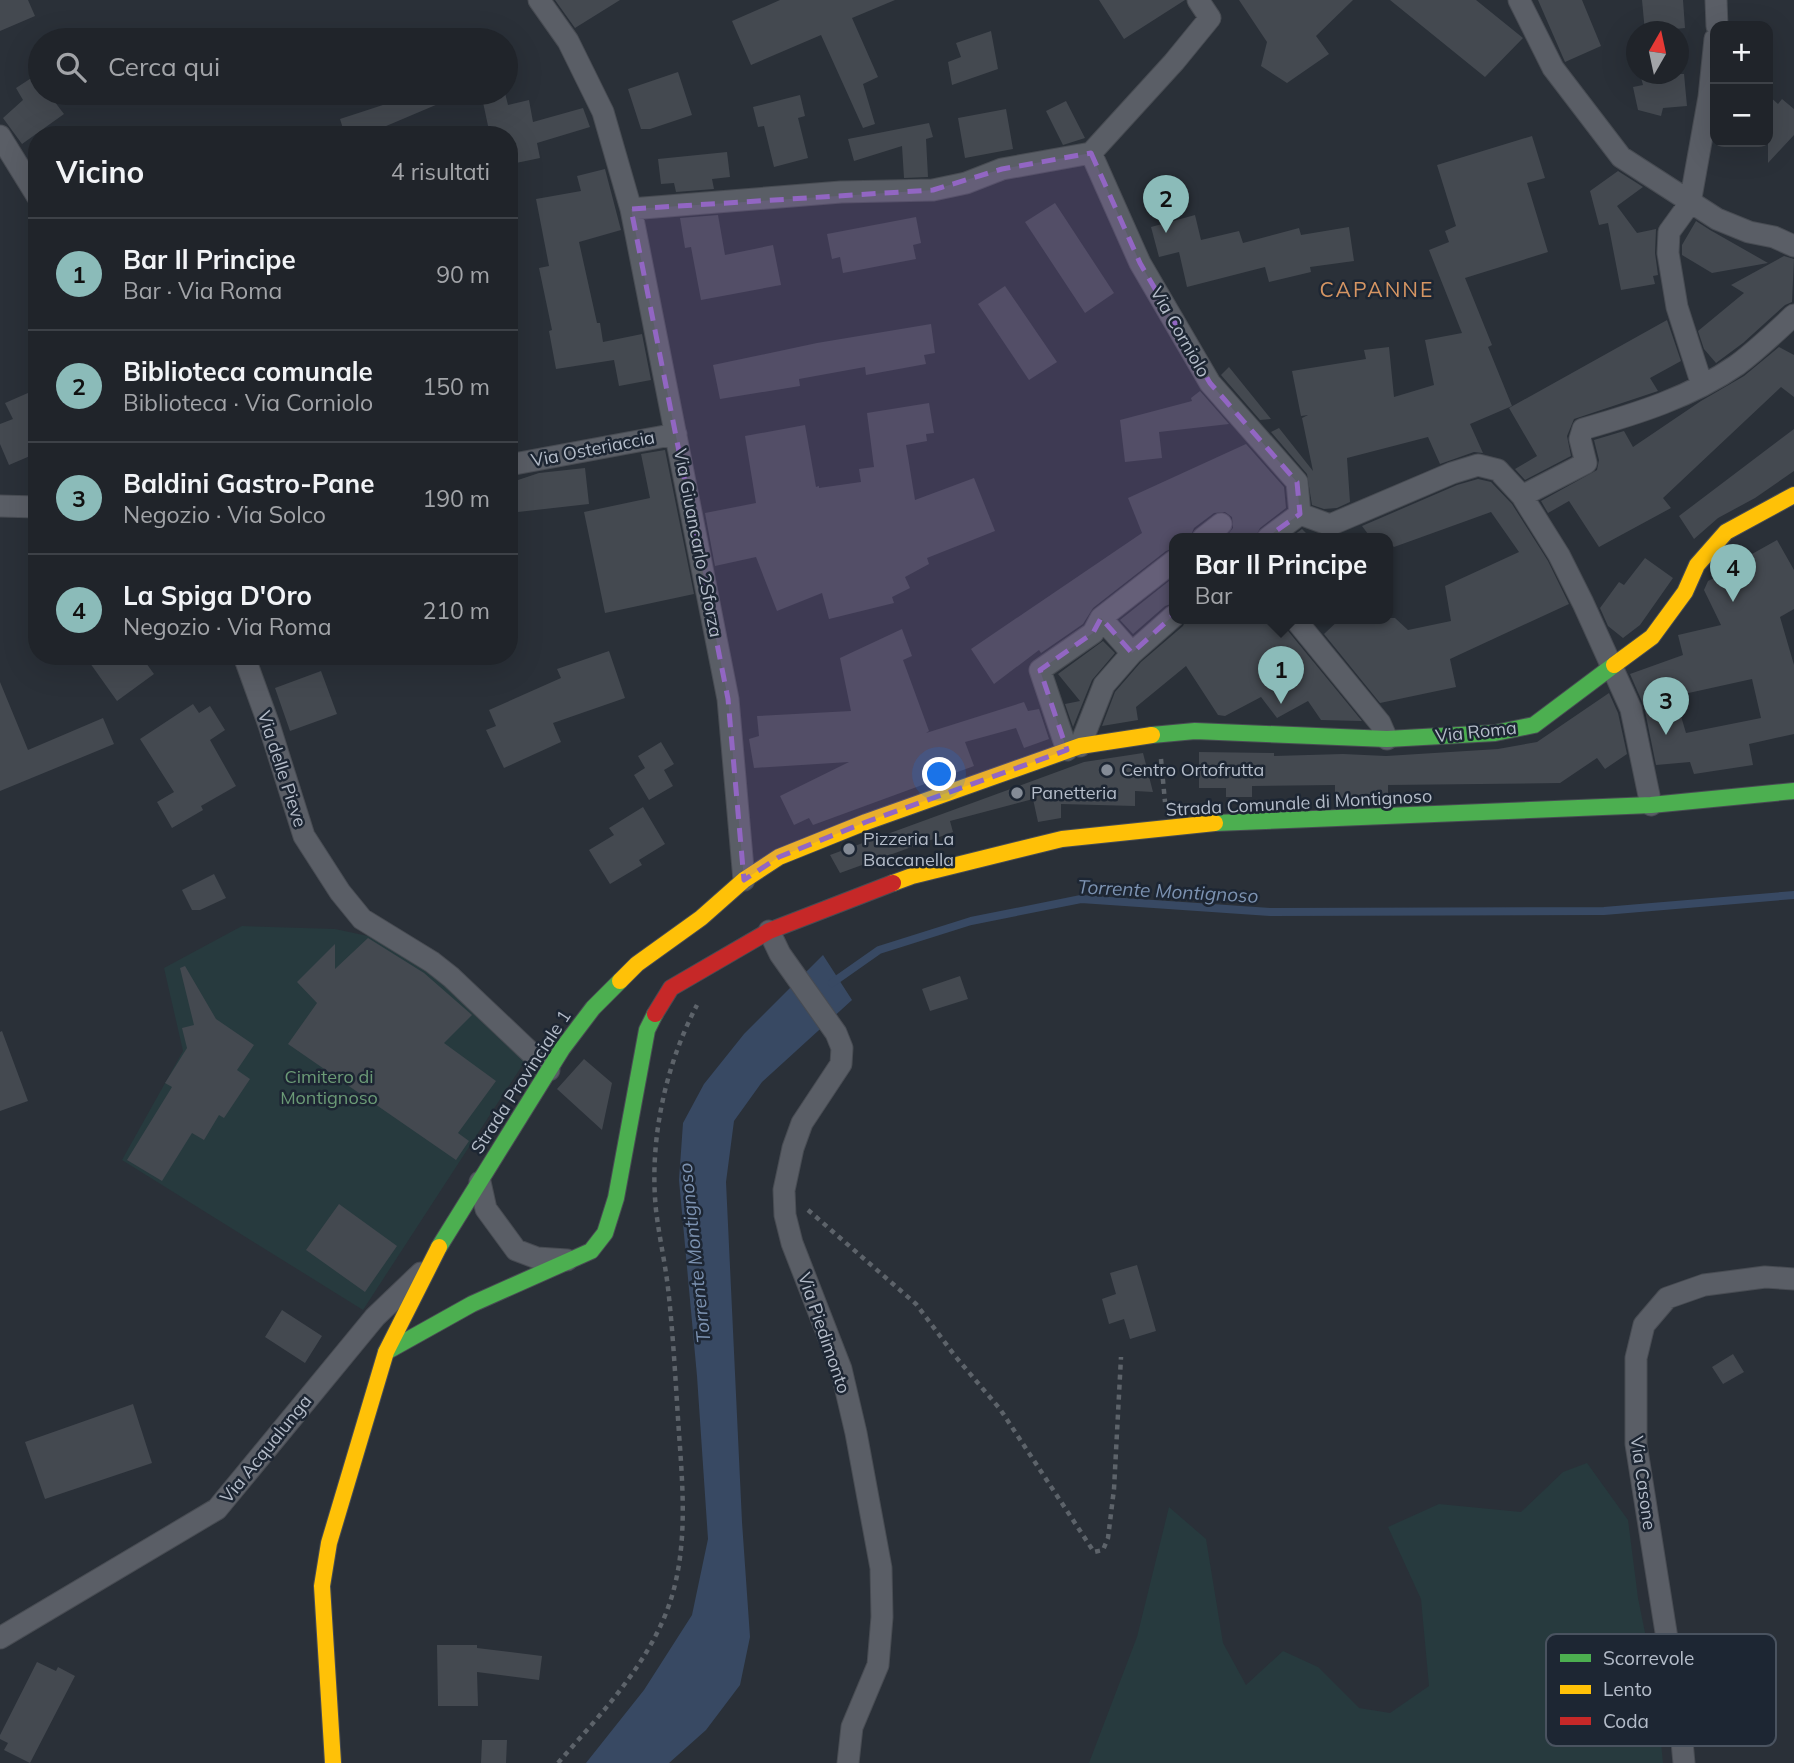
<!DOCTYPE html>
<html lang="it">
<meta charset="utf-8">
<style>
body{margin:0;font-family:Mulish,sans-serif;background:#282c32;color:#f1f3f6}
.controls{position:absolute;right:21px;top:21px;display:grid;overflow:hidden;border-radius:14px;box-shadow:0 7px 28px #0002}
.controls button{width:63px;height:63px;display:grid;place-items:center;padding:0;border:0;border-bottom:2px solid #3d4147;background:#20242a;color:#f1f3f6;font:35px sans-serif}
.compass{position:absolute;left:1626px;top:21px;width:63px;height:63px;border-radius:50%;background:#20242a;box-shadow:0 7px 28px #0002;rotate:9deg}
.you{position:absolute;left:940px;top:775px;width:24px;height:24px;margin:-18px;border:5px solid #fff;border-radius:50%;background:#1a73e8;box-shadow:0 0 0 10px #1a73e833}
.badge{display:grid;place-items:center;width:46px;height:46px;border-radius:50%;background:#8bbbb9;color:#111;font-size:23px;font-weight:700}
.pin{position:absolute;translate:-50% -58px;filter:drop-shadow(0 2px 4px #0008)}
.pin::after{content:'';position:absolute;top:37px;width:24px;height:21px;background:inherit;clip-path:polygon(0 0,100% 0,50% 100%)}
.popup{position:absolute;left:1169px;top:533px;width:224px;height:91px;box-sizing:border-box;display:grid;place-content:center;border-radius:14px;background:#20242a;filter:drop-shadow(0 2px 5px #0005);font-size:23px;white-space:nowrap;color:#a2a4a8}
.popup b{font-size:26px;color:#f1f3f6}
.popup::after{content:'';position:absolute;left:50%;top:100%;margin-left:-14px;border:14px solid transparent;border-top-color:#20242a}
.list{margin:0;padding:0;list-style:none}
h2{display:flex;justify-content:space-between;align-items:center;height:91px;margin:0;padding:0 28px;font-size:30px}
h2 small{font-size:23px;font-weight:400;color:#a2a4a8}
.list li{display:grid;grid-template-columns:46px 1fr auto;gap:21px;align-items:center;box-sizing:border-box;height:112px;padding:0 28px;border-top:2px solid #3d4147}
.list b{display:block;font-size:26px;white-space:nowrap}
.list p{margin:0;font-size:23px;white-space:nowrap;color:#a2a4a8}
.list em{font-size:23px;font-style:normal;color:#a2a4a8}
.icon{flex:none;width:38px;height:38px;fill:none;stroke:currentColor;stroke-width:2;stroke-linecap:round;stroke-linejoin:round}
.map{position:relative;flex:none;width:1794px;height:1763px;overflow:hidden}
.search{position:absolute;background:#20242a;box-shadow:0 7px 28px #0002;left:28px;top:28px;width:490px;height:77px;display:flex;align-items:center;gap:18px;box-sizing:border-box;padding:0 24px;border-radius:38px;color:#a2a4a8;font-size:26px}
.panel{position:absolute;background:#20242a;box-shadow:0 7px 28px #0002;left:28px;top:126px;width:490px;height:539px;border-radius:28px}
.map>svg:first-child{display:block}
.green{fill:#273a3e}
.water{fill:#384963}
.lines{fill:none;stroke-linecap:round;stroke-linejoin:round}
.stream{stroke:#384963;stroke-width:8}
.building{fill:#444950;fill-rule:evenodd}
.street-casing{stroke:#484c53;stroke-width:23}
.fast-casing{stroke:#484c53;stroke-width:18}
.slow-casing{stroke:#484c53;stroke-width:18}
.jam-casing{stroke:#484c53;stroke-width:18}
.path{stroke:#5d636a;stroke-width:4.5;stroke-dasharray:5 5;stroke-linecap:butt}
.street{stroke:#5a5e66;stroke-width:21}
.fast{stroke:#4caf50;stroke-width:16}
.slow{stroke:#ffc107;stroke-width:16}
.jam{stroke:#c62828;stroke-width:16}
.marked{fill:#9266c3;fill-opacity:0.2;stroke:#9266c3;stroke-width:5;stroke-dasharray:14 9;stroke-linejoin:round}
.poi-dot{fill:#848b96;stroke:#1d2633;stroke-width:2.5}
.labels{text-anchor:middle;stroke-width:5;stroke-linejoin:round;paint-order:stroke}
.street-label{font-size:18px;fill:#b4bcc9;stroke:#1d2633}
.poi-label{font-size:18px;fill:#b4bcc9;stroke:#1d2633;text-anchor:start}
.park-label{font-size:18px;fill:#6b9a76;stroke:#1d2633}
.water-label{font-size:19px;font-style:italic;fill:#7c92b1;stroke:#1d2633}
.quarter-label{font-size:21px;letter-spacing:2px;fill:#d59563;stroke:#1d2633}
.key{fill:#1d2633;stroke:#4a5360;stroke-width:2}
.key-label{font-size:19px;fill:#b4bcc9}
</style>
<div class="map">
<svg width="1794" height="1763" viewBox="0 0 1794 1763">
<rect width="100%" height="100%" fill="#2a3038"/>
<path class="green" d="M 242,926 L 335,929 L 368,936 L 443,976 L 525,1061 L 363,1310 L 122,1160 L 183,1051 L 164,968 Z
M 1587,1463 L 1628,1520 L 1638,1598 L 1655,1682 L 1663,1763 L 1089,1763 L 1137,1637 L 1169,1507 L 1206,1539 L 1223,1643 L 1246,1685 L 1283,1651 L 1318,1667 L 1359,1708 L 1390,1713 L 1429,1686 L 1421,1599 L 1388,1527 L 1439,1504 L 1521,1512 L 1563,1472 Z"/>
<path class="water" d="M 823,955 L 852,1000 L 762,1082 L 734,1121 L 726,1182 L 742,1522 L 750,1637 L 740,1685 L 706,1730 L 669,1763 L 586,1763 L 644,1690 L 692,1615 L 708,1539 L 697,1376 L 679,1180 L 683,1123 L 704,1084 L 744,1034 Z"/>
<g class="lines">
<path class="stream" d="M 832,983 L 879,950 L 971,921 L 1081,899 L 1270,912 L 1604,911 L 1794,895"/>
</g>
<path class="building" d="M 0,0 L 28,0 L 35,16 L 0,31 Z
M 555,0 L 620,0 L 575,28 Z
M 780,0 L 895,0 L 852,18 L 878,77 L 863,84 L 875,124 L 863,128 L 821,35 L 751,65 L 732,21 Z
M 1099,0 L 1185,0 L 1124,39 Z
M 1239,0 L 1353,0 L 1316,36 L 1329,54 L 1287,83 L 1261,66 L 1267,42 Z
M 1390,0 L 1476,0 L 1523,38 L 1485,77 Z
M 1538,0 L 1582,0 L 1601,46 L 1565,62 Z
M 1642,0 L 1683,0 L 1685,28 L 1645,32 Z
M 991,31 L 998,69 L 952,85 L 948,62 L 961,57 L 956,43 Z
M 678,72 L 692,115 L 650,129 L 641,129 L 628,89 Z
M 1640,74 L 1684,74 L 1687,106 L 1663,108 L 1661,116 L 1638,110 L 1633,87 L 1643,85 Z
M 36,75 L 40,81 L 40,93 L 48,93 L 64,114 L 22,144 L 3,118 L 23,100 L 16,88 Z
M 388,93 L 464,93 L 365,135 L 345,135 L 340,119 L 392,102 Z
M 481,93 L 505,93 L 508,105 L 529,100 L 533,122 L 583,108 L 590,127 L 537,143 L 540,158 L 516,163 L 512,143 L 509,144 L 509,135 L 490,135 Z
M 800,95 L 805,116 L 798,118 L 808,158 L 774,167 L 764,126 L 758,127 L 753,107 Z
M 1768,95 L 1778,104 L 1782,99 L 1794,109 L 1794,135 L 1768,163 Z
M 1066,101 L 1085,138 L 1063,145 L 1046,111 Z
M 1006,109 L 1013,149 L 965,158 L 958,118 Z
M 929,123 L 933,137 L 926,139 L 928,177 L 904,178 L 902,146 L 854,161 L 848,139 Z
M 1532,136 L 1545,178 L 1527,183 L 1548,252 L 1465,278 L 1492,345 L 1488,347 L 1512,406 L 1470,424 L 1483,453 L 1474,452 L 1440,464 L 1428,437 L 1347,458 L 1350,502 L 1337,508 L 1324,509 L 1312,505 L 1307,474 L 1271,432 L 1279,428 L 1313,471 L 1302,418 L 1308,415 L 1301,416 L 1292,371 L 1366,359 L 1364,350 L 1389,347 L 1394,397 L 1434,385 L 1425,340 L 1462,333 L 1429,250 L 1449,242 L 1445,231 L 1456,226 L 1437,165 Z
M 727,152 L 730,177 L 712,179 L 714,189 L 676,192 L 674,183 L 661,184 L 658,159 Z
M 605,169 L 621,230 L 579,242 L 597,323 L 600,323 L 603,342 L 642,334 L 651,380 L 619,386 L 614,360 L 556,369 L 549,331 L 552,330 L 539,268 L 549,266 L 536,199 L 581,191 L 577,176 Z
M 1618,171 L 1643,187 L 1617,206 L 1637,233 L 1656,229 L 1655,253 L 1658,275 L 1653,276 L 1655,284 L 1621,290 L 1608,223 L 1599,225 L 1590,191 Z
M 1055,203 L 1114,293 L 1085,313 L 1025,222 Z
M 718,215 L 725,255 L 773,245 L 781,285 L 701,300 L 691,247 L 685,248 L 680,218 Z
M 1195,215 L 1201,240 L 1239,231 L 1243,243 L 1299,228 L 1301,235 L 1349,227 L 1354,261 L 1310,267 L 1311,272 L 1269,282 L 1265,267 L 1187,287 L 1179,252 L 1159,257 L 1151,227 Z
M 916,217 L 921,243 L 913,245 L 916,259 L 843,273 L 840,257 L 832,259 L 827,234 Z
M 1696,221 L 1710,230 L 1768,263 L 1712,273 L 1682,255 L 1682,245 Z
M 1784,256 L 1794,259 L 1792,302 L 1785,305 L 1743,343 L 1716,363 L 1704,349 L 1698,331 L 1744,293 L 1731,285 Z
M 1005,286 L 1057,362 L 1029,380 L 978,304 Z
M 1667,320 L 1681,361 L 1650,378 L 1658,391 L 1574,419 L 1567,436 L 1571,456 L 1525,480 L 1515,469 L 1537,456 L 1509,408 Z
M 931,324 L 935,353 L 924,355 L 926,364 L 866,375 L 865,367 L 799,379 L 800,386 L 720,399 L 713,365 L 817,343 Z
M 1779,347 L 1794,355 L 1794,397 L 1781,387 L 1663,498 L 1671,508 L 1599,547 L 1569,501 L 1548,513 L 1541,501 L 1597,470 L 1599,460 L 1594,440 L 1624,431 L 1633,447 L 1701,401 L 1744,376 Z
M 1229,367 L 1271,419 L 1260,420 L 1221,375 Z
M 37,389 L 37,453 L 9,465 L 0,444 L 0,424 L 13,419 L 5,403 Z
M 1200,391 L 1229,424 L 1159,432 L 1162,458 L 1125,462 L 1120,420 L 1192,401 L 1191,398 Z
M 929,403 L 934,433 L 926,434 L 927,441 L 906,445 L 915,500 L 974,478 L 995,531 L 927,558 L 929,564 L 905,577 L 910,588 L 892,597 L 894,603 L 829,619 L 822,593 L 777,611 L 756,557 L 715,566 L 705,513 L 756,503 L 745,436 L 805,425 L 816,487 L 819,486 L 819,488 L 861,482 L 859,469 L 874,467 L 867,413 Z
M 1794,429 L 1794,471 L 1755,498 L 1718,518 L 1694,539 L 1679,516 Z
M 1246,444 L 1284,487 L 1286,508 L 1260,528 L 1255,538 L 1225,538 L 1233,528 L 1232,517 L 1225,512 L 1214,513 L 1194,528 L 1190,538 L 1174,538 L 1174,548 L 1166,551 L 1093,608 L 1083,624 L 1041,653 L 1039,650 L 994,684 L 971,649 L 1142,533 L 1128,498 Z
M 665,450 L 694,594 L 605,613 L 584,512 L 650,498 L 641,454 Z
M 585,468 L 589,504 L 509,513 L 509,483 L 539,473 Z
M 1478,479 L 1491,482 L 1512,504 L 1548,561 L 1569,604 L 1450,659 L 1456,687 L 1380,703 L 1324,634 L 1341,618 L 1395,618 L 1408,630 L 1451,621 L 1445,586 L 1519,552 L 1491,512 L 1394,547 L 1388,541 L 1388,538 L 1371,538 L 1362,526 L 1457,485 Z
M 1302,529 L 1311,538 L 1290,538 Z
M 1777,540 L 1794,570 L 1794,609 L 1780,617 L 1794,665 L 1794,734 L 1749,744 L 1753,765 L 1694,774 L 1690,762 L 1656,765 L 1644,706 L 1630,674 L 1683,655 L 1678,635 L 1721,625 L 1704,590 L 1708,581 L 1754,558 L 1752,554 ZM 1752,679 L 1761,718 L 1686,733 L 1675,696 Z
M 1645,558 L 1673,578 L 1640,625 L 1623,638 L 1608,626 L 1600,608 L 1619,582 L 1624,585 Z
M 1174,577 L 1174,603 L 1165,606 L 1133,634 L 1120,620 Z
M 1187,618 L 1281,618 L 1284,626 L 1362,721 L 1321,720 L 1308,701 L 1277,718 L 1261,697 L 1225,716 L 1218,715 L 1186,666 L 1136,707 L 1138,720 L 1102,726 L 1115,692 L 1141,662 L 1183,626 Z
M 902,629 L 912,656 L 903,660 L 929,731 L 926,733 L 1024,702 L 1028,711 L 1039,709 L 1049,739 L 1024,748 L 1016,728 L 965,742 L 974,766 L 813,825 L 809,818 L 794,825 L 780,796 L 849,762 L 754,768 L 749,739 L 759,736 L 757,716 L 851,711 L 840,658 Z
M 1103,641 L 1115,653 L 1092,680 L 1073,727 L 1065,704 L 1080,701 L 1058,674 Z
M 609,651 L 625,698 L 553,723 L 561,742 L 504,768 L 486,730 L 496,726 L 489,710 L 561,678 L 557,669 Z
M 85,656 L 141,656 L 154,674 L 117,701 Z
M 321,671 L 337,714 L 290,731 L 275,688 Z
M 0,682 L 28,750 L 103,718 L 114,744 L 0,791 Z
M 1609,693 L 1618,713 L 1627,754 L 1605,769 L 1597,758 L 1560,783 L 1388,785 L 1388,797 L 1335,801 L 1335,785 L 1252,786 L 1252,797 L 1226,797 L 1226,788 L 1199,788 L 1199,752 L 1274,753 L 1274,756 L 1343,754 L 1386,756 L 1498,749 L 1537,742 Z
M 193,704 L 199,713 L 210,706 L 225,730 L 210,740 L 236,786 L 201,806 L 203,810 L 172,828 L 157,802 L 174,792 L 140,739 Z
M 661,742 L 674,764 L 664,770 L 673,786 L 649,800 L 634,775 L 645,768 L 638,756 Z
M 1143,753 L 1153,792 L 1135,791 L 1135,806 L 1061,804 L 1061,818 L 1038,822 L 1033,799 L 950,821 L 953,832 L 840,873 L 830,855 L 1084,762 Z
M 643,807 L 665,844 L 639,860 L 642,865 L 610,884 L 589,850 L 614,835 L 609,828 Z
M 214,874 L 226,898 L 200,910 L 192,910 L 182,890 Z
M 368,938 L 424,973 L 472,1015 L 444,1043 L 496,1081 L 458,1133 L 469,1141 L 456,1160 L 288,1044 L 317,1003 L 297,982 L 335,944 L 335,969 Z
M 185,966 L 216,1019 L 254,1045 L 237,1070 L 250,1079 L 224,1118 L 219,1115 L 204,1140 L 192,1133 L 162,1181 L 127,1160 L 172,1087 L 165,1083 L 187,1048 L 182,1028 L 194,1025 L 180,968 Z
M 960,976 L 968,999 L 930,1011 L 922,989 Z
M 2,1031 L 28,1101 L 0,1111 L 0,1032 Z
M 584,1059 L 612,1083 L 602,1130 L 557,1089 Z
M 339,1204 L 397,1246 L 365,1292 L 306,1250 Z
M 1137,1265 L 1156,1331 L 1130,1339 L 1124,1319 L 1109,1324 L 1102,1299 L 1116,1294 L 1110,1273 Z
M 282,1310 L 322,1336 L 305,1363 L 265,1337 Z
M 1733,1354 L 1744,1372 L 1723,1384 L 1712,1367 Z
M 133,1404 L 152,1463 L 45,1499 L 25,1442 Z
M 437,1645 L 477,1645 L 477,1648 L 542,1656 L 539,1680 L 477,1672 L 478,1706 L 438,1706 Z
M 37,1662 L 56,1671 L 58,1667 L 75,1676 L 30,1763 L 4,1750 L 8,1743 L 0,1739 L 0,1735 Z
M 482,1740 L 507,1740 L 506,1763 L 481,1763 Z"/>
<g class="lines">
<defs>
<path id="street" d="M 539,0 L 568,41 L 603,112 L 631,209 L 728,699 L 744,880
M 1519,0 L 1553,68 L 1621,157 L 1717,219 L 1749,232 L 1774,237 L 1794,246
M 1716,0 L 1717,26
M 0,136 L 37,196
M 1091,153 L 1140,263 L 1210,383 L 1297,482 L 1300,514
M 1091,153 L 1174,62 L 1210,18 L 1198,0
M 631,209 L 841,192 L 933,190 L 966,183 L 1002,169 L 1091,153
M 1702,385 L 1677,307 L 1668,253 L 1669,232 L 1690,203 L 1709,97 L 1715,39
M 509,465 L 676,434
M 1522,496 L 1586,463 L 1580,439 L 1583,429 C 1636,414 1691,397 1737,365 C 1757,350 1776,332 1794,315
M 0,506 L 37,507
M 1300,514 L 1330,525 L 1452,473 L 1478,465 L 1498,470 L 1522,496 L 1559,555 L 1583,603 L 1631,709 L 1651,805
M 1203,538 L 1221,524
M 1268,538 L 1300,514
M 1101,618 L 1132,653
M 1294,618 L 1380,723 L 1387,739
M 244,656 L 269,725 L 304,836 L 340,892 L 362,919 L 432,962 L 451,977 L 549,1070
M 1080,746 L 1104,685 L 1132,653 L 1174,616
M 1067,750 L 1040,670 L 1093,633 L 1101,618 L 1174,561
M 769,931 L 780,954 L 836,1033 L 842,1048 L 841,1064 L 802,1123 L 793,1148 L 784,1190 L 785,1215 L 792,1243 L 841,1369 L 856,1433 L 881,1568 L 882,1617 L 878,1665 L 852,1727 L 848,1763
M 480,1182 L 486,1209 L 516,1250 L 537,1258 L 567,1260
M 0,1638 L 217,1509 L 375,1317 L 421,1273
M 1684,1763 L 1680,1720 L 1636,1444 L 1636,1358 L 1644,1325 L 1667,1298 L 1704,1285 L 1765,1277 L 1794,1279"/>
<path id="fast" d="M 1152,735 L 1195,731 L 1387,739 L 1495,733 L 1534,725 L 1614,665
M 1215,823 L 1651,805 L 1794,791
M 439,1247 L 562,1049 L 593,1008 L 620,981
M 386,1352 L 472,1304 L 591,1251 L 605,1233 L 616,1198 L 647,1030 L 655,1014"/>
<path id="slow" d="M 1614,665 L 1652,637 L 1685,592 L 1697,565 L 1726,532 L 1794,495
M 893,883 L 912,876 L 1062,839 L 1215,823
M 620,981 L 637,964 L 701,918 L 744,880 L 779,857 L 866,822 L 1080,746 L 1152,735
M 333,1763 L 322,1586 L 329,1543 L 386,1352 L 439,1247"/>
<path id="jam" d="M 655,1014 L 671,988 L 769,931 L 893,883"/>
</defs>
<use href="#street" class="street-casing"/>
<use href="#fast" class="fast-casing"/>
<use href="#slow" class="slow-casing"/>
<use href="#jam" class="jam-casing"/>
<path class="path" d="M 1161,759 L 1165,802
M 808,1210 L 916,1304 L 955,1356 L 1000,1409 L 1094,1552 L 1103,1550 L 1108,1538 L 1114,1489 L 1121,1357
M 558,1763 C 597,1718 640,1674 664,1618 C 687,1564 684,1505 680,1447 C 676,1394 674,1341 668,1288 C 665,1262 659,1236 656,1210 C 649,1141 665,1066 697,1005"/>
<use href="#street" class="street"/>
<use href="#fast" class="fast"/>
<use href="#slow" class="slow"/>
<use href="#jam" class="jam"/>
</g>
<path class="marked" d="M 1091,153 L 1140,263 L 1210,383 L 1297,482 L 1300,514 L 1232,562 L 1132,653 L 1101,618 L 1093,633 L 1040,670 L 1067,750 L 866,822 L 779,857 L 744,880 L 728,699 L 631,209 L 933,190 L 1002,169 Z"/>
<g class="poi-dot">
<circle cx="1107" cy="770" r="7"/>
<circle cx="1017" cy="793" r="7"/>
<circle cx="849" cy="849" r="7"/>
</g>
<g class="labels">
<g class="street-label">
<text transform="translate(1180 332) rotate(60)" y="6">Via Corniolo</text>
<text transform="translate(593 449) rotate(-11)" y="6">Via Osteriaccia</text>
<text transform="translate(698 543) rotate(79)" y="6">Via Giuancarlo 2Sforza</text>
<text transform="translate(1476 732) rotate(-6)" y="6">Via Roma</text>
<text transform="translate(282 769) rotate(72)" y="6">Via delle Pieve</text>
<text transform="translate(1299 803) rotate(-3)" y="6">Strada Comunale di Montignoso</text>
<text transform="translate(521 1082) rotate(-57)" y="6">Strada Provinciale 1</text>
<text transform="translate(824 1333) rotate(71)" y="6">Via Piedimonto</text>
<text transform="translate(266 1449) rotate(-51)" y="6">Via Acqualunga</text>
<text transform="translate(1643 1483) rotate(82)" y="6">Via Casone</text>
</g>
<g class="poi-label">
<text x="1121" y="776">Centro Ortofrutta</text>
<text x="1031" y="799">Panetteria</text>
<text x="863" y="845">Pizzeria La<tspan x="863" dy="21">Baccanella</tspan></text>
</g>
<g class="park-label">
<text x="329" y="1083">Cimitero di<tspan x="329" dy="21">Montignoso</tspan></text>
</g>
<g class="water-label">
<text transform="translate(1168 891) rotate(3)" y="7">Torrente Montignoso</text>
<text transform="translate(694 1253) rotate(-96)" y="7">Torrente Montignoso</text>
</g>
<g class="quarter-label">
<text x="1377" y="297">CAPANNE</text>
</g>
</g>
<rect x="1546" y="1634" width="230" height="112" rx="10" class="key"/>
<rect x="1560" y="1654" width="31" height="8" fill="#4caf50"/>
<rect x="1560" y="1685" width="31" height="9" fill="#ffc107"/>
<rect x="1560" y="1717" width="31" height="8" fill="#c62828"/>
<g class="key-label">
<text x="1603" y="1665">Scorrevole</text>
<text x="1603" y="1696">Lento</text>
<text x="1603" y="1728">Coda</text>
</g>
</svg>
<div class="controls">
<button>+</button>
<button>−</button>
</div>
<svg class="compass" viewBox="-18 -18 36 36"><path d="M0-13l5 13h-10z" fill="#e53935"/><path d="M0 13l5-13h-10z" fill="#a2a4a8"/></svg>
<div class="you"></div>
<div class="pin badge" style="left:1281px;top:704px">1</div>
<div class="popup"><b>Bar Il Principe</b>Bar</div>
<div class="pin badge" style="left:1166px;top:233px">2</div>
<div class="pin badge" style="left:1666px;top:735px">3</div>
<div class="pin badge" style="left:1733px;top:602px">4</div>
<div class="search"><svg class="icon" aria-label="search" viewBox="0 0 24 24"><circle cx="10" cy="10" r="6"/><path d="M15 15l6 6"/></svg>Cerca qui</div>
<section class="panel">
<h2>Vicino<small>4 risultati</small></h2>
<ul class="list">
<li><span class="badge">1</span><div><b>Bar Il Principe</b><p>Bar · Via Roma</p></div><em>90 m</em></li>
<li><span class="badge">2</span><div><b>Biblioteca comunale</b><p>Biblioteca · Via Corniolo</p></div><em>150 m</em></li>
<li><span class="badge">3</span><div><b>Baldini Gastro-Pane</b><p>Negozio · Via Solco</p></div><em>190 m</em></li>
<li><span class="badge">4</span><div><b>La Spiga D'Oro</b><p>Negozio · Via Roma</p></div><em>210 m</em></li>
</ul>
</section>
</div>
